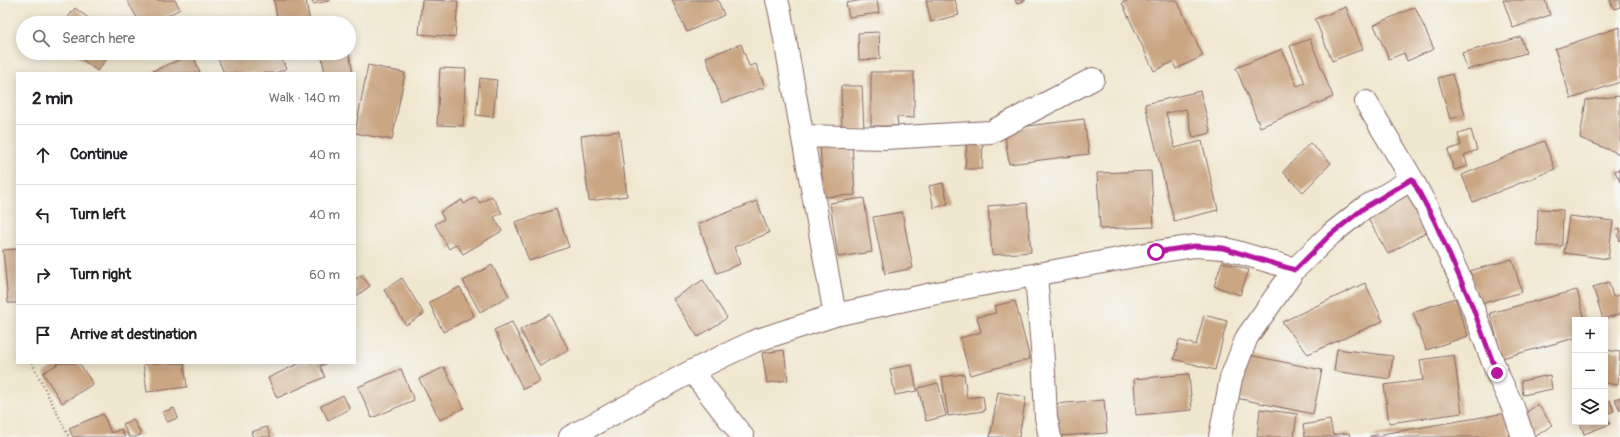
<!DOCTYPE html>
<meta charset="utf-8">
<style>
body{margin:0;font-family:Pangolin,sans-serif;background:#f6f6f6;color:#202124}
.controls{position:absolute;right:12px;bottom:12px;display:grid;overflow:hidden;border-radius:0px;box-shadow:0 2px 10px #0003}
.controls button{width:36px;height:36px;display:grid;place-items:center;padding:0;border:0;border-bottom:1px solid #e0e0e0;background:#fff;color:#202124;font:20px sans-serif}
.stop{position:absolute;width:12px;height:12px;margin:-9px;border:3px solid #b5179e;border-radius:50%;background:#fff}
.stop.end{background:#b5179e;border-color:#fff;box-shadow:0 1px 4px #0008}
.list{margin:0;padding:0;list-style:none}
h2{display:flex;justify-content:space-between;align-items:center;height:52px;margin:0;padding:0 16px;font-size:17px}
h2 small{font-size:13px;font-weight:400;color:#757577}
.list li{display:grid;grid-template-columns:26px 1fr auto;gap:12px;align-items:center;box-sizing:border-box;height:60px;padding:0 16px;border-top:1px solid #e0e0e0}
.list b{display:block;font-size:15px;white-space:nowrap}
.list em{font-size:13px;font-style:normal;color:#757577}
.icon{flex:none;width:22px;height:22px;fill:none;stroke:currentColor;stroke-width:2;stroke-linecap:round;stroke-linejoin:round}
.map{position:relative;flex:none;width:1620px;height:437px;overflow:hidden}
.search{position:absolute;background:#fff;box-shadow:0 2px 10px #0003;left:16px;top:16px;width:340px;height:44px;display:flex;align-items:center;gap:10px;box-sizing:border-box;padding:0 14px;border-radius:22px;color:#757577;font-size:15px}
.panel{position:absolute;background:#fff;box-shadow:0 2px 10px #0003;left:16px;top:72px;width:340px;height:292px;border-radius:0px}
.map>svg:first-child{display:block}
.building{fill:#caa683}
.lines{fill:none;stroke-linecap:round;stroke-linejoin:round}
.minor-casing{stroke:#846564;stroke-width:24}
.path{stroke:#846564;stroke-width:2.5;stroke-dasharray:1 3;stroke-linecap:butt}
.minor{stroke:#fff;stroke-width:22}
.route{stroke:#b5179e;stroke-width:5}
</style>
<div class="map">
<svg width="1620" height="437" viewBox="0 0 1620 437">
<rect width="100%" height="100%" fill="#f6f6f2"/>
<filter id="ink" filterUnits="userSpaceOnUse"><feTurbulence type="fractalNoise" baseFrequency=".025" numOctaves="2"/><feDisplacementMap in="SourceGraphic" scale="8" xChannelSelector="R" yChannelSelector="G"/><feConvolveMatrix kernelMatrix="1 2 1 2 8 2 1 2 1" color-interpolation-filters="sRGB"/></filter>
<filter id="wash" filterUnits="userSpaceOnUse"><feTurbulence type="fractalNoise" baseFrequency=".012" numOctaves="4" result="noise"/><feDisplacementMap in="SourceGraphic" scale="16" xChannelSelector="R" yChannelSelector="G"/><feGaussianBlur stdDeviation="0.9" result="paint"/><feColorMatrix in="noise" values="0 0 0 0 0 0 0 0 0 0 0 0 0 0 0 0 0 1.4 0 .05"/><feComposite in="paint" operator="in"/></filter>
<g filter="url(#wash)">
<rect width="100%" height="100%" fill="#f0e7cf"/>
<g id="blocks">
<path class="building" d="M 127,0 L 175,0 L 180,9 L 154,23 L 140,23 Z
M 274,0 L 306,0 L 310,23 L 278,23 Z
M 312,0 L 330,0 L 330,1 L 313,4 Z
M 422,0 L 458,1 L 455,37 L 419,34 Z
M 672,0 L 718,0 L 724,15 L 687,32 Z
M 863,0 L 877,0 L 879,13 L 849,17 L 846,3 Z
M 926,0 L 955,0 L 959,15 L 931,22 Z
M 1015,0 L 1026,0 L 1017,4 Z
M 1129,0 L 1177,0 L 1203,56 L 1176,69 L 1173,62 L 1154,71 L 1122,3 Z
M 1503,0 L 1545,0 L 1550,15 L 1513,28 Z
M 1610,0 L 1620,0 L 1620,7 L 1614,9 Z
M 1346,7 L 1363,49 L 1332,61 L 1315,19 Z
M 1415,7 L 1434,49 L 1407,61 L 1404,53 L 1389,59 L 1374,25 Z
M 75,8 L 95,23 L 64,23 Z
M 1620,27 L 1620,82 L 1571,99 L 1555,49 Z
M 879,32 L 880,59 L 859,60 L 858,33 Z
M 1521,37 L 1526,53 L 1467,70 L 1462,53 Z
M 1310,39 L 1333,97 L 1260,127 L 1236,68 L 1282,49 L 1297,86 L 1305,83 L 1290,46 Z
M 741,44 L 749,66 L 756,64 L 765,87 L 722,103 L 706,57 Z
M 74,53 L 111,53 L 97,71 Z
M 223,53 L 280,53 L 286,69 L 275,73 L 224,73 L 217,56 Z
M 321,53 L 349,53 L 353,73 L 325,73 Z
M 193,54 L 200,73 L 154,73 L 153,71 Z
M 368,65 L 405,73 L 392,140 L 355,133 Z
M 440,68 L 466,69 L 463,126 L 437,125 Z
M 871,72 L 914,72 L 914,118 L 897,117 L 898,126 L 871,126 Z
M 1452,74 L 1465,115 L 1450,119 L 1438,78 Z
M 480,78 L 497,80 L 493,117 L 476,115 Z
M 841,86 L 862,86 L 864,130 L 842,130 Z
M 1200,91 L 1211,133 L 1193,137 L 1186,109 L 1166,113 L 1175,148 L 1202,141 L 1218,210 L 1174,221 L 1145,104 Z
M 1620,96 L 1620,154 L 1580,138 L 1586,100 Z
M 1084,119 L 1089,154 L 1009,164 L 1004,129 Z
M 1471,130 L 1477,150 L 1464,155 L 1468,166 L 1454,170 L 1448,150 L 1461,145 L 1458,134 Z
M 619,131 L 627,196 L 589,201 L 581,136 Z
M 967,138 L 983,138 L 982,169 L 965,169 Z
M 852,141 L 855,195 L 823,197 L 820,143 Z
M 1544,141 L 1555,169 L 1473,202 L 1462,175 Z
M 1310,143 L 1331,163 L 1303,192 L 1283,172 Z
M 1620,169 L 1620,182 L 1615,171 Z
M 1151,171 L 1154,227 L 1100,229 L 1097,173 Z
M 943,183 L 948,204 L 934,208 L 929,186 Z
M 1412,193 L 1432,229 L 1388,254 L 1367,217 Z
M 492,196 L 502,213 L 494,217 L 502,231 L 463,254 L 457,244 L 449,249 L 435,224 L 444,219 L 440,212 L 462,200 L 464,204 L 476,197 L 480,203 Z
M 864,198 L 872,252 L 838,257 L 830,203 Z
M 757,201 L 769,233 L 734,247 L 740,264 L 717,273 L 698,224 Z
M 1027,203 L 1031,252 L 992,255 L 988,206 Z
M 556,209 L 569,247 L 529,261 L 515,222 Z
M 1538,209 L 1563,210 L 1562,246 L 1537,246 Z
M 902,212 L 913,268 L 885,274 L 873,217 Z
M 1569,216 L 1613,221 L 1608,259 L 1564,253 Z
M 1620,228 L 1620,241 L 1615,230 Z
M 17,249 L 17,303 L 8,303 L 3,250 Z
M 1512,259 L 1522,292 L 1480,304 L 1470,271 Z
M 1222,262 L 1249,270 L 1240,295 L 1214,286 Z
M 492,265 L 509,296 L 480,312 L 463,281 Z
M 361,275 L 370,286 L 355,297 L 355,277 L 356,279 Z
M 402,278 L 424,314 L 406,325 L 384,290 Z
M 703,280 L 727,318 L 698,337 L 673,299 Z
M 1609,282 L 1613,297 L 1620,295 L 1620,314 L 1603,319 L 1593,287 Z
M 1365,283 L 1383,321 L 1308,354 L 1282,322 Z
M 460,287 L 474,316 L 443,332 L 429,302 Z
M 1577,290 L 1585,320 L 1575,320 L 1575,338 L 1502,358 L 1490,313 Z
M 1455,298 L 1468,336 L 1426,350 L 1413,312 Z
M 1015,301 L 1030,359 L 970,375 L 960,338 L 981,332 L 977,317 L 996,313 L 994,306 Z
M 549,314 L 569,350 L 540,366 L 520,330 Z
M 1204,315 L 1227,321 L 1215,370 L 1174,359 L 1179,340 L 1196,345 Z
M 512,322 L 540,381 L 523,389 L 494,330 Z
M 1337,349 L 1393,356 L 1390,379 L 1334,371 Z
M 784,350 L 788,380 L 767,383 L 762,353 Z
M 1605,350 L 1620,352 L 1618,385 L 1605,383 Z
M 1244,354 L 1322,370 L 1313,414 L 1236,398 Z
M 1454,355 L 1462,413 L 1389,423 L 1384,385 L 1423,380 L 1420,360 Z
M 59,363 L 79,363 L 93,384 L 62,403 L 43,373 Z
M 143,363 L 184,363 L 187,387 L 147,392 Z
M 300,363 L 327,363 L 320,366 L 325,377 L 277,398 L 268,378 Z
M 912,365 L 917,391 L 895,395 L 890,369 Z
M 444,367 L 464,408 L 440,420 L 419,379 Z
M 401,369 L 414,400 L 372,418 L 358,387 Z
M 964,374 L 967,398 L 983,396 L 985,411 L 948,416 L 942,377 Z
M 1189,374 L 1192,410 L 1136,415 L 1134,379 Z
M 1550,375 L 1552,389 L 1523,395 L 1521,381 Z
M 938,383 L 946,416 L 926,421 L 918,388 Z
M 998,392 L 1026,397 L 1019,437 L 990,437 Z
M 343,395 L 350,409 L 328,420 L 321,406 Z
M 1620,397 L 1620,411 L 1615,399 Z
M 1104,400 L 1107,433 L 1057,436 L 1054,404 Z
M 1610,400 L 1614,411 L 1606,414 L 1610,424 L 1584,434 L 1580,422 L 1605,422 L 1605,402 Z
M 1538,404 L 1552,425 L 1535,437 L 1521,416 Z
M 174,408 L 178,418 L 167,422 L 163,412 Z
M 1260,409 L 1297,414 L 1294,437 L 1257,437 Z
M 1506,413 L 1510,437 L 1370,437 L 1370,436 Z
M 103,414 L 111,433 L 121,429 L 125,437 L 73,437 L 69,428 Z
M 133,419 L 141,434 L 136,437 L 129,437 L 123,424 Z
M 1330,420 L 1333,435 L 1349,433 L 1350,437 L 1305,437 L 1303,425 Z
M 267,427 L 271,437 L 253,437 L 251,432 Z"/>
</g>
</g>
<g filter="url(#ink)">
<use href="#blocks" fill-opacity="0" stroke="#846564" stroke-width="1"/>
<g class="lines">
<defs>
<path id="minor" d="M 777,0 L 780,12 L 835,315
M 1366,102 L 1412,179 L 1434,221 L 1471,303 L 1497,373 L 1513,407 L 1523,437
M 803,136 L 885,138 L 991,132 L 1093,79
M 1036,275 L 1044,373 L 1046,417 L 1050,437
M 692,371 L 743,437
M 570,437 L 692,371 L 755,341 L 835,315 L 932,294 L 1156,252 L 1195,246 L 1223,248 L 1295,269
M 1220,437 L 1231,378 L 1247,337 L 1295,269 L 1330,235 L 1364,208 L 1412,179"/>
</defs>
<use href="#minor" class="minor-casing"/>
<path class="path" d="M 32,363 L 69,437"/>
<use href="#minor" class="minor"/>
</g>
</g>
<g class="lines" filter="url(#ink)">
<path class="route" d="M 1156,252 L 1195,246 L 1223,248 L 1295,270 L 1330,235 L 1364,208 L 1412,179 L 1434,220 L 1471,303 L 1497,373"/>
</g>
</svg>
<div class="controls">
<button>+</button>
<button>−</button>
<button><svg class="icon" aria-label="layers" viewBox="0 0 24 24"><path d="M12 4l9 5-9 5-9-5zM3 14l9 5 9-5"/></svg></button>
</div>
<div class="stop" style="left:1156px;top:252px"></div>
<div class="stop end" style="left:1497px;top:373px"></div>
<div class="search"><svg class="icon" aria-label="search" viewBox="0 0 24 24"><circle cx="10" cy="10" r="6"/><path d="M15 15l6 6"/></svg>Search here</div>
<section class="panel">
<h2>2 min<small>Walk · 140 m</small></h2>
<ul class="list">
<li><svg class="icon" aria-label="ahead" viewBox="0 0 24 24"><path d="M12 20V5M6 11l6-6 6 6"/></svg><div><b>Continue</b></div><em>40 m</em></li>
<li><svg class="icon" aria-label="left" viewBox="0 0 24 24"><path d="M17 20v-9H6M10 6l-5 5 5 5"/></svg><div><b>Turn left</b></div><em>40 m</em></li>
<li><svg class="icon" aria-label="right" viewBox="0 0 24 24"><path d="M7 20v-9h11M14 6l5 5-5 5"/></svg><div><b>Turn right</b></div><em>60 m</em></li>
<li><svg class="icon" aria-label="arrive" viewBox="0 0 24 24"><path d="M6 21V4h12l-3 4 3 4H6"/></svg><div><b>Arrive at destination</b></div></li>
</ul>
</section>
</div>
